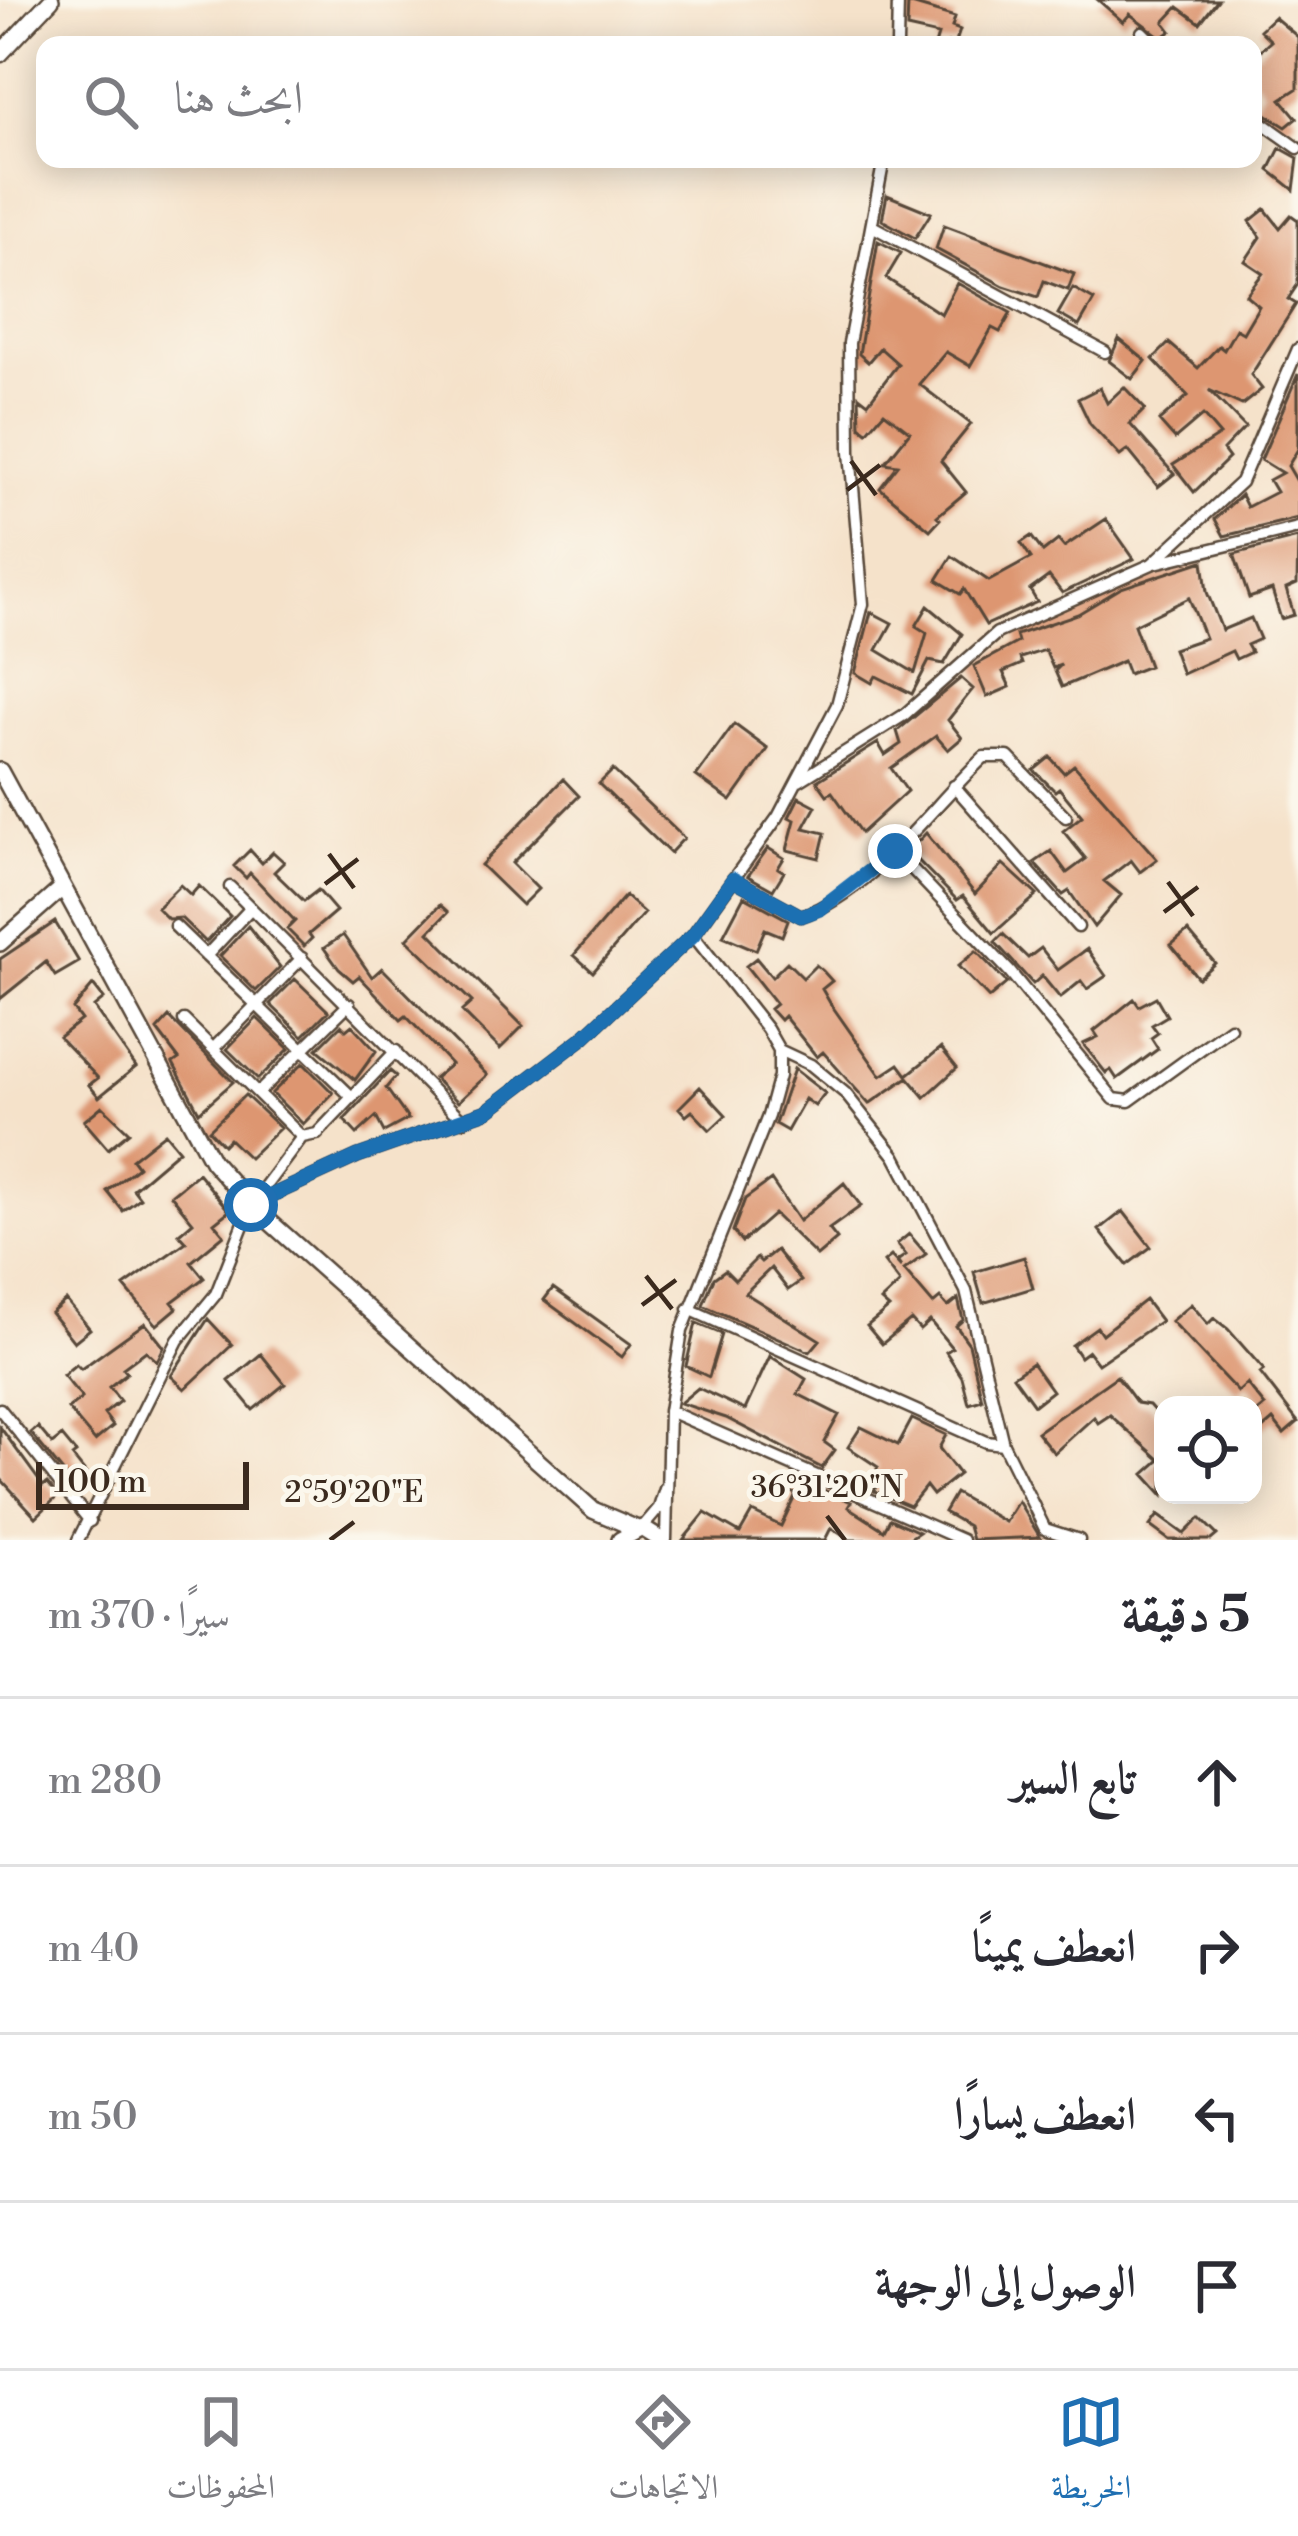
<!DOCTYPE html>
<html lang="ar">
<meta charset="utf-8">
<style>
body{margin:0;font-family:"Libre Bodoni",Amiri,serif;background:#f7f7f7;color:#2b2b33;direction:rtl}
.controls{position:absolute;right:36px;bottom:36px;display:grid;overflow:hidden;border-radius:24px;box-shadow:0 6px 30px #0003}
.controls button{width:108px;height:108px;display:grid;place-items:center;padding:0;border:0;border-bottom:3px solid #e1e1e2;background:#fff;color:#2b2b33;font:60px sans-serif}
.scale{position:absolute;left:36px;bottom:30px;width:213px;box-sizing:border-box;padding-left:12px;border:6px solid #3b2a1e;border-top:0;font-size:33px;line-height:42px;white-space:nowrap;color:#3b2a1e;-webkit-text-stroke:9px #fbf7ec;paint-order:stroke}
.stop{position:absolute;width:36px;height:36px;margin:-27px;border:9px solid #1f6fb2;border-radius:50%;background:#fff}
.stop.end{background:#1f6fb2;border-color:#fff;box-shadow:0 3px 12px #0008}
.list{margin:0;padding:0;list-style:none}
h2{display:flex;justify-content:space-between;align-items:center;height:156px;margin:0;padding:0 48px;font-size:51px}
h2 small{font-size:39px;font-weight:400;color:#7c7c81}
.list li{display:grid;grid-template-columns:78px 1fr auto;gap:36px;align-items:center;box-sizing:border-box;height:168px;padding:0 48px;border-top:3px solid #e1e1e2}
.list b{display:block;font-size:45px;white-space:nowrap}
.list em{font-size:39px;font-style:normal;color:#7c7c81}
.icon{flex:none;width:66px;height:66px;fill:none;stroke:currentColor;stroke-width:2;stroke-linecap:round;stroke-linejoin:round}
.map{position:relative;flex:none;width:1298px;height:1540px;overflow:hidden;direction:ltr}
.search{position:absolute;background:#fff;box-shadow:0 6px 30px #0003;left:36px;right:36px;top:36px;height:132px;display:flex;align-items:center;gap:30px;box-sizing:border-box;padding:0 42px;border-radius:24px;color:#7c7c81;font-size:45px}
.sheet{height:828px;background:#fff}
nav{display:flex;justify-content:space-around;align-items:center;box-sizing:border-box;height:168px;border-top:3px solid #e1e1e2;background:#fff;font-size:33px;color:#7c7c81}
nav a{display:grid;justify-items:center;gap:6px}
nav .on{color:#1f6fb2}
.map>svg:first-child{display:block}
.building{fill:#dd9671}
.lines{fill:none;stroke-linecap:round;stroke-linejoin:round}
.street-casing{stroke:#574638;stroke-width:15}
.secondary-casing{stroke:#574638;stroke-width:20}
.street{stroke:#fff;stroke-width:10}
.secondary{stroke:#fff;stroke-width:15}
.route{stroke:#1f6fb2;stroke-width:15}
.ticks{fill:none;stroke:#3b2a1e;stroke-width:4.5}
.ticks-label{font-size:30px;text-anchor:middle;fill:#3b2a1e;stroke:#fbf7ec;stroke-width:10;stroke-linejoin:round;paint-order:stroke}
</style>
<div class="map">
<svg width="1298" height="1540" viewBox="0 0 1298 1540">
<rect width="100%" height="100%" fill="#fbf7ec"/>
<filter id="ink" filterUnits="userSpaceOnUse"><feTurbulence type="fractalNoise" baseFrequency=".00833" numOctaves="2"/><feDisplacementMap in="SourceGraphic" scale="24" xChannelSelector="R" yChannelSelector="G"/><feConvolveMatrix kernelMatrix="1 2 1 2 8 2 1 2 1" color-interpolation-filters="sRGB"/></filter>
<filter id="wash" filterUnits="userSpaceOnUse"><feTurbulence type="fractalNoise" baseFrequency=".004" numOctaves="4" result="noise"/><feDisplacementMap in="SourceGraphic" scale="48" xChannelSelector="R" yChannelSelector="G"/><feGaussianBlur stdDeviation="2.7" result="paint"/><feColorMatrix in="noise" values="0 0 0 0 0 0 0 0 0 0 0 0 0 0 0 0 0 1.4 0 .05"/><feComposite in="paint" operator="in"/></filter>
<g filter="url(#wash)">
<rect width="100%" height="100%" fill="#f5e2ca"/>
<g id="blocks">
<path class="building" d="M 1098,0 L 1218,0 L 1200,23 L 1178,7 L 1164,22 L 1171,31 L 1162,38 L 1130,14 L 1123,22 Z
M 908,3 L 955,17 L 952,27 L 960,30 L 956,42 L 935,45 L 938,35 L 907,28 Z
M 1274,17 L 1298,37 L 1298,88 L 1281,99 L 1297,118 L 1286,127 L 1253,106 L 1263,90 L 1253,78 L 1253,57 L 1271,41 L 1260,30 Z
M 1280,148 L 1298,158 L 1294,190 L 1269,170 Z
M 887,195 L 931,213 L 915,238 L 882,220 Z
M 1265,209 L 1280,228 L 1291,215 L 1298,220 L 1298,284 L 1288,299 L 1296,304 L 1251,375 L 1262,389 L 1242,405 L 1209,390 L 1245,427 L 1223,450 L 1229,458 L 1194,492 L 1173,465 L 1220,435 L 1203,415 L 1175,439 L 1159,421 L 1188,396 L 1153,359 L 1169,343 L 1198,368 L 1219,346 L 1224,350 L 1236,329 L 1243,333 L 1259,306 L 1246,295 L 1263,273 L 1245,261 L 1261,237 L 1250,221 Z
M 944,225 L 1074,274 L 1068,290 L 1044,281 L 1038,297 L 1004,286 L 936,249 Z
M 878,241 L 901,253 L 886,278 L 941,314 L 957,283 L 1011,313 L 1000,332 L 992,328 L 970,366 L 946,352 L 919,384 L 971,424 L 941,461 L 966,492 L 937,516 L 940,519 L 930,530 L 880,488 L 898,465 L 885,463 L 910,432 L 884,412 L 867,432 L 860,426 L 859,396 L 868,403 L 898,364 L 880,348 L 868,362 L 859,354 Z
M 1073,288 L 1094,300 L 1079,326 L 1058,314 Z
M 1119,339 L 1146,361 L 1132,379 L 1109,361 Z
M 1298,374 L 1298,449 L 1288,466 L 1298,483 L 1298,518 L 1224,536 L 1215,519 L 1241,495 L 1247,507 L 1276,492 L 1269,480 L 1282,473 L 1261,460 Z
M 1124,387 L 1145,409 L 1130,424 L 1174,474 L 1158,487 L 1128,450 L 1120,456 L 1090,424 L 1078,399 L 1100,388 L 1107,403 Z
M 1106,519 L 1134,559 L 1062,593 L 1049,576 L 1030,590 L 1037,602 L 986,625 L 964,589 L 960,594 L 937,580 L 952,556 L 989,581 L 1031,558 L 1021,543 L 1031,536 L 1043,552 L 1058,540 L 1064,547 Z
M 1298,538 L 1297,584 L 1286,589 L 1294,615 L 1281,619 L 1272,590 L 1249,598 L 1234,554 Z
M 1203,561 L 1207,592 L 1222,630 L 1251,618 L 1260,639 L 1247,645 L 1251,652 L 1236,659 L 1232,651 L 1182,674 L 1173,649 L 1205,638 L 1189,598 L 1134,625 L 1149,666 L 1128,674 L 1123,661 L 1062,687 L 1055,671 L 1061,665 L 1053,668 L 1045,650 L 1020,658 L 1022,664 L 1003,672 L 1010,687 L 987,697 L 974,666 L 1018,642 L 1016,635 L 1078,614 L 1121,588 Z
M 928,606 L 962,634 L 944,664 L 929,661 L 912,694 L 876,676 L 872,683 L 855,673 L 871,612 L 892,623 L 877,650 L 915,673 L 927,633 L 916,626 Z
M 961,678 L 973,689 L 948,720 L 962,738 L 948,750 L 936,736 L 891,768 L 907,791 L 861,833 L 832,792 L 827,795 L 817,781 L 878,743 L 885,755 L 901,744 L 897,731 Z
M 734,724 L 768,749 L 731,801 L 696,776 Z
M 1050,757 L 1064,773 L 1074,765 L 1157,859 L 1140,872 L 1131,860 L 1104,881 L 1121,895 L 1094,927 L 1069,891 L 1063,895 L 1034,863 L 1051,851 L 1067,873 L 1086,859 L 1063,831 L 1082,816 L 1059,788 L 1055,791 L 1034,770 Z
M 613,770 L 684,838 L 670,853 L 599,784 Z
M 563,779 L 579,796 L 512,863 L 538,889 L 522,905 L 481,865 Z
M 799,797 L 816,806 L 804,828 L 825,833 L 819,858 L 787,850 L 795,820 L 789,817 Z
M 926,833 L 975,894 L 1003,864 L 1037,895 L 994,933 L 963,896 L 957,900 L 909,851 Z
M 768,848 L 784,858 L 778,868 L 784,872 L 773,890 L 748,876 Z
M 250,850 L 262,863 L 273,852 L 284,862 L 274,872 L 304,901 L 318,890 L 336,911 L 309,934 L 312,938 L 304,946 L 287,929 L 295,921 L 250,873 L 246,878 L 234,866 Z
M 180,885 L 191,895 L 199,886 L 230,916 L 206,942 L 181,918 L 168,919 L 157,908 Z
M 625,896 L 644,913 L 593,972 L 574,955 Z
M 744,896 L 788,920 L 782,936 L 765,929 L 756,950 L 723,936 Z
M 440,905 L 448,912 L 429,932 L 523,1026 L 500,1049 L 462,1011 L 472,1002 L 407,939 Z
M 55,922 L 79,962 L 55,976 L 46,962 L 0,999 L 0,959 Z
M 248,926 L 280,967 L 256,991 L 220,956 Z
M 1188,931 L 1215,963 L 1198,978 L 1171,945 Z
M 1003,934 L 1028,958 L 1041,948 L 1058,970 L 1087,949 L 1106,976 L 1087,989 L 1081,981 L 1060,998 L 1042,976 L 1033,984 L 995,942 Z
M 343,935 L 372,977 L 382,968 L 487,1075 L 458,1102 L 434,1078 L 451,1064 L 406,1016 L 401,1020 L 359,976 L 353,981 L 339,969 L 324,948 Z
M 976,951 L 1007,983 L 989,998 L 958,966 Z
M 756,958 L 772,977 L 787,962 L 803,978 L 816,965 L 823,971 L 832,981 L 822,989 L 830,1003 L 881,1076 L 899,1064 L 907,1075 L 941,1048 L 957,1068 L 925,1097 L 908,1077 L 869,1104 L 823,1052 L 817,1057 L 784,1016 L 780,1020 L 770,1009 L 776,1004 L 746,966 Z
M 295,979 L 328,1011 L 303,1036 L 270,1004 Z
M 93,985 L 104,999 L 94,1007 L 136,1067 L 99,1097 L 89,1085 L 98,1078 L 59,1037 L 81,1020 L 73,1009 Z
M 1156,997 L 1167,1016 L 1152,1025 L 1158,1033 L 1151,1038 L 1158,1049 L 1117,1079 L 1111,1070 L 1106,1073 L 1083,1044 L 1098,1037 L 1094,1031 L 1134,999 L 1139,1006 Z
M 169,1017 L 233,1082 L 199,1112 L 173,1063 L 179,1059 L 157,1030 Z
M 257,1018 L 289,1049 L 258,1079 L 227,1049 Z
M 341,1025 L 346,1030 L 352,1025 L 376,1051 L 355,1080 L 317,1049 Z
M 303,1063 L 333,1093 L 303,1124 L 272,1093 Z
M 794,1069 L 825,1093 L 815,1106 L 805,1099 L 787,1131 L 775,1124 Z
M 390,1071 L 396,1076 L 386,1088 L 408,1119 L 384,1132 L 376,1117 L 357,1134 L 344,1120 Z
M 700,1087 L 726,1115 L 710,1130 L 692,1111 L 686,1116 L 679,1108 Z
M 245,1095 L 280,1128 L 249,1158 L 229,1139 L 223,1145 L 209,1130 Z
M 102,1106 L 129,1132 L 108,1149 L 84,1121 Z
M 165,1133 L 179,1150 L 133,1189 L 140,1198 L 123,1211 L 107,1191 L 138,1167 L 132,1159 Z
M 198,1173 L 229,1211 L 214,1223 L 224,1235 L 191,1262 L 204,1278 L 172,1302 L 177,1308 L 157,1325 L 124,1286 L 186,1242 L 179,1234 L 193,1222 L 171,1195 Z
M 771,1180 L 799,1221 L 844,1183 L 861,1206 L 829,1229 L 837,1239 L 817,1256 L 774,1214 L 742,1242 L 733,1231 L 745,1199 Z
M 1123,1211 L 1151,1247 L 1127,1265 L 1099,1230 Z
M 909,1234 L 926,1254 L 904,1270 L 933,1304 L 940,1298 L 948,1307 L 958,1299 L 963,1320 L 956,1326 L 969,1344 L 982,1400 L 969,1404 L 962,1377 L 946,1352 L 952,1348 L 930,1321 L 920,1330 L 911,1320 L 882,1344 L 867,1326 L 889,1308 L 881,1301 L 900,1283 L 884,1262 L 891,1256 L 901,1267 L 897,1261 L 906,1255 L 897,1244 Z
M 776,1250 L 801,1281 L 788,1290 L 771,1268 L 745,1293 L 820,1340 L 810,1352 L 703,1305 L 714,1278 L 725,1270 L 735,1280 L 757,1258 L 761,1262 Z
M 1024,1257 L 1033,1288 L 983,1303 L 974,1272 Z
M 553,1288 L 631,1344 L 622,1357 L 544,1300 Z
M 66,1300 L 90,1329 L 74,1342 L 51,1313 Z
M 1145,1300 L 1161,1321 L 1098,1364 L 1088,1351 L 1080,1357 L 1072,1345 L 1097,1327 L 1102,1334 Z
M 1191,1304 L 1208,1324 L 1214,1318 L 1228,1329 L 1264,1370 L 1260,1373 L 1298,1422 L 1284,1434 L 1273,1420 L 1260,1431 L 1253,1416 L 1265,1406 L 1247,1384 L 1238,1392 L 1171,1321 Z
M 208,1319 L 232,1345 L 185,1389 L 171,1376 Z
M 145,1323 L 164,1347 L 157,1361 L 146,1351 L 123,1368 L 127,1373 L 109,1387 L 120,1401 L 104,1414 L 113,1426 L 95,1441 L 68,1409 L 82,1398 L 63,1375 L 76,1364 L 81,1369 Z
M 696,1323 L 722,1334 L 709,1377 L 686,1366 Z
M 261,1354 L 285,1384 L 253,1410 L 229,1381 Z
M 770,1356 L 806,1379 L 798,1394 L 839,1415 L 824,1442 L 835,1450 L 822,1468 L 726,1418 L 680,1403 L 698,1388 L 745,1410 Z
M 1032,1363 L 1052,1391 L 1034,1405 L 1013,1376 Z
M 1117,1376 L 1137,1403 L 1149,1405 L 1163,1421 L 1163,1495 L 1144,1474 L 1160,1460 L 1110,1415 L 1098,1423 L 1094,1417 L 1054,1453 L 1037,1432 Z
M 912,1419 L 946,1435 L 939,1448 L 959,1474 L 933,1495 L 926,1486 L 910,1506 L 874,1491 L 880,1478 L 874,1475 L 878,1467 L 848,1447 L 861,1427 L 898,1445 Z
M 0,1427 L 43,1486 L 47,1483 L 58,1496 L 36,1517 L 0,1478 Z
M 38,1427 L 52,1444 L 62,1436 L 76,1453 L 72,1456 L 92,1481 L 79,1492 L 31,1433 Z
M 794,1477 L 851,1502 L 848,1507 L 884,1530 L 890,1519 L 919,1532 L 907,1540 L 850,1540 L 831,1528 L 825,1540 L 683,1540 L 705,1513 L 740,1533 L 752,1512 L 781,1526 L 796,1494 L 788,1491 Z
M 955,1493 L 1005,1522 L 1018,1501 L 1040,1537 L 972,1540 L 968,1526 L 944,1512 Z
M 1158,1515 L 1184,1534 L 1200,1518 L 1217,1535 L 1211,1540 L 1169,1540 L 1150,1526 Z"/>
</g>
</g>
<g filter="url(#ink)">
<use href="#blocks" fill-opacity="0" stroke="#574638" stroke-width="3"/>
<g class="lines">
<defs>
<path id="street" d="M 1142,32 L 1155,45
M 897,45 L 898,0
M 1253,116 L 1298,148
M 872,226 L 1105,352
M 1155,563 L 1298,528
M 799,781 L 904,715 L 997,633 L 1152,564 L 1241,482 L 1298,349
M 954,786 L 1078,927
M 895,851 L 1010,972 L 1114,1099 L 1129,1101 L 1230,1028
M 733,879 L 801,916 C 875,890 928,810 984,757 L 1008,757 L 1066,817
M 230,887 L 463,1121
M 175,926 L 352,1097
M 206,956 L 251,908
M 184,1020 L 302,1137 L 317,1134 L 396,1051
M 214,1048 L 302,958
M 779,1050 L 811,1065 L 845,1093 L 895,1156 L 966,1291 L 1003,1444 L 1045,1529 L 1079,1540
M 260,1091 L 349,1004
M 251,1205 L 358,1156 L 487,1111 L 584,1037 L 693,935 L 778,817 L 837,705 L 863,604 L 850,452 L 849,343 L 884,159
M 689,1309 L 986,1442 L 1003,1444
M 0,1409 L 90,1521
M 669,1411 L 962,1540
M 642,1528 L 659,1508 L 665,1489
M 78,1540 L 178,1340 L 216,1294 L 251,1205 L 302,1137
M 666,1540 L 669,1411 L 682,1331 L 768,1116 L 779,1076 L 779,1050 L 767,1029 L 693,935"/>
<path id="secondary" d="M 0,54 L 51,0
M 0,771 L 212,1161 L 251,1205 L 593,1510 L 635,1528
M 0,943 L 61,889
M 620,1540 L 642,1528 L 661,1540"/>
</defs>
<use href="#street" class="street-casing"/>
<use href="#secondary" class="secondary-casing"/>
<use href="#street" class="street"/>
<use href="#secondary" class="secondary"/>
</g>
</g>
<g class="lines" filter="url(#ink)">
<path class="route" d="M 251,1205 L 358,1156 L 487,1111 L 584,1037 L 693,935 L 733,879 L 801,916 L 820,909 L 895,851"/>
</g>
<path class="ticks" d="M 851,461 L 876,495M 847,490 L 880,465M 329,854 L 354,888M 1168,882 L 1193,916M 325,884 L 358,859M 1164,912 L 1198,887M 646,1276 L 672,1309M 642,1305 L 676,1280M 827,1516 L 845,1540M 330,1540 L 354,1522"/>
<g class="ticks-label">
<text x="827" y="1497">36°31'20"N</text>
<text x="354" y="1502">2°59'20"E</text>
</g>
</svg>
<div class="controls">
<button><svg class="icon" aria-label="locate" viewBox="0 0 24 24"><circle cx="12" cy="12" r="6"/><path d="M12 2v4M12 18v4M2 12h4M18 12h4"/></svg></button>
</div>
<div class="scale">100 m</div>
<div class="stop" style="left:251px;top:1205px"></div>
<div class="stop end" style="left:895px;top:851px"></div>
<div class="search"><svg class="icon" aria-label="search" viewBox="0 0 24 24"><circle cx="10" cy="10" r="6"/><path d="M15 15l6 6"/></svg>ابحث هنا</div>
</div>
<section class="sheet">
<h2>5 دقيقة<small>سيرًا · 370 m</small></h2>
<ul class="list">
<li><svg class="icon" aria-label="ahead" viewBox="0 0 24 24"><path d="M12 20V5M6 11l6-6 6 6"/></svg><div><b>تابع السير</b></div><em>280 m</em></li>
<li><svg class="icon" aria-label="right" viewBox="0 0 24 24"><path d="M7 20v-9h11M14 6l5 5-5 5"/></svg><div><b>انعطف يمينًا</b></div><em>40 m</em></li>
<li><svg class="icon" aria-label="left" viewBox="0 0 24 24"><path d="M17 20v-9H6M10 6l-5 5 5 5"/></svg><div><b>انعطف يسارًا</b></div><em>50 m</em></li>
<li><svg class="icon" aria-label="arrive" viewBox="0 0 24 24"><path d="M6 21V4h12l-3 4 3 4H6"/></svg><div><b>الوصول إلى الوجهة</b></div></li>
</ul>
</section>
<nav>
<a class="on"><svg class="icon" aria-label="map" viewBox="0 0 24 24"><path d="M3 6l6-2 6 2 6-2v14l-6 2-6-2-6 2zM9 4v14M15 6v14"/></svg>الخريطة</a>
<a><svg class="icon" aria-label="directions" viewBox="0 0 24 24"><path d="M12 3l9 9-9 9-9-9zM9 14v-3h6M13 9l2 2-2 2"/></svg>الاتجاهات</a>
<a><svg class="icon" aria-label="saved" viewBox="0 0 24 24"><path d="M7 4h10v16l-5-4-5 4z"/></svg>المحفوظات</a>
</nav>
